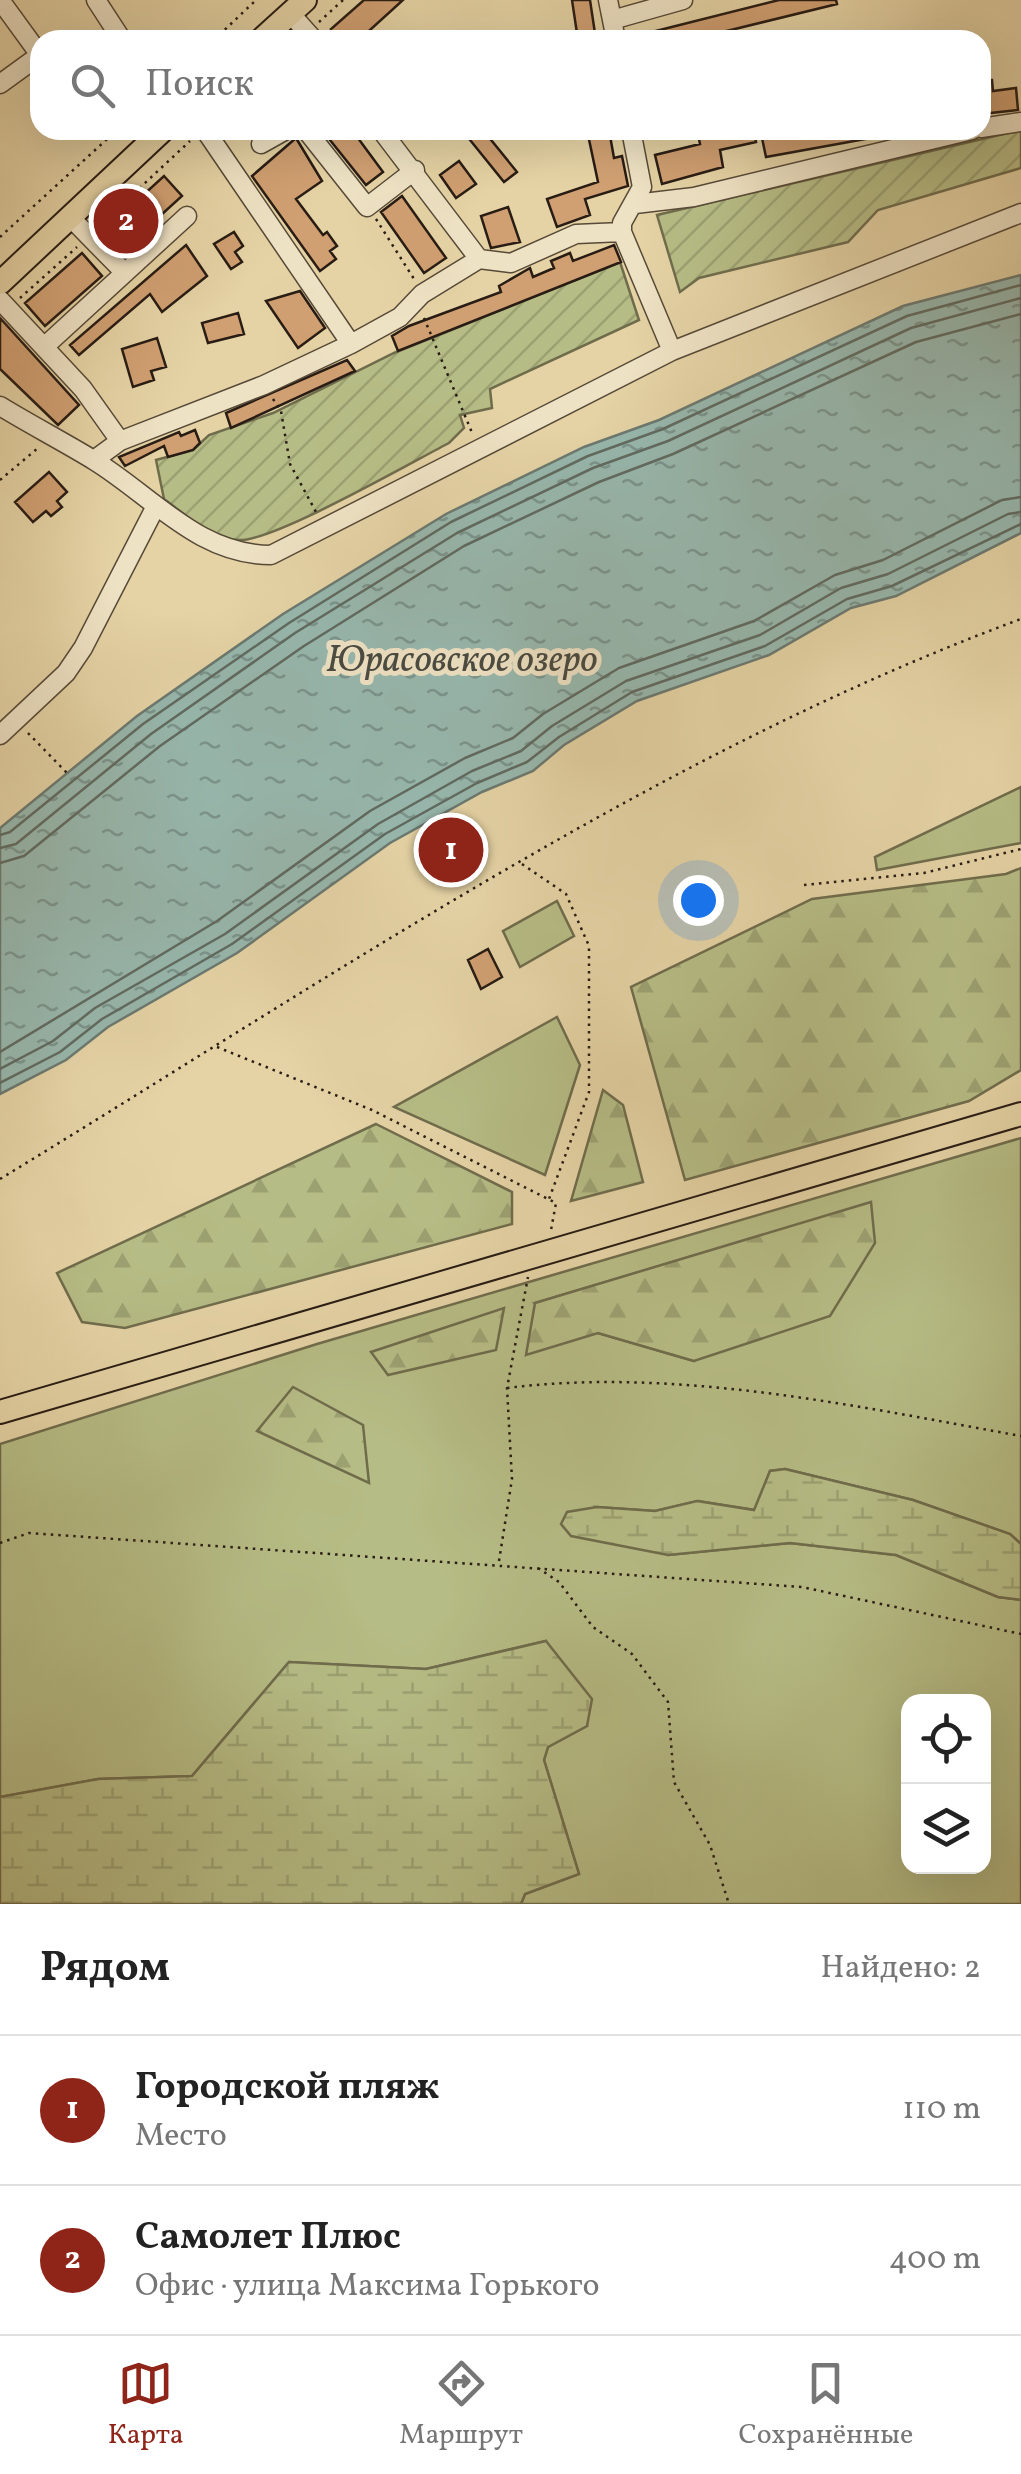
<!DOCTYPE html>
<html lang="ru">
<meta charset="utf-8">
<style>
body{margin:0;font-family:Vollkorn,serif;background:#f2f2f2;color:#222}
.controls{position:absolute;right:30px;bottom:30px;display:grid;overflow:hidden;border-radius:20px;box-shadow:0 10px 40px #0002}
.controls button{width:90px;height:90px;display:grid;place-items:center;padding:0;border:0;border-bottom:2px solid #e0e0e0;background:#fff;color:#222;font:50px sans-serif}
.you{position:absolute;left:698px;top:900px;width:35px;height:35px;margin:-25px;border:8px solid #fff;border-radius:50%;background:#1a73e8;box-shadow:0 0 0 15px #1a73e833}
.badge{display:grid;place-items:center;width:65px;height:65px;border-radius:50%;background:#8f2418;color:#fff;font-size:32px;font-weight:700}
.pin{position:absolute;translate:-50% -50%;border:5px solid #fff;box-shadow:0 2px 10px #0006}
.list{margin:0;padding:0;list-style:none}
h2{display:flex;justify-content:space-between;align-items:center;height:130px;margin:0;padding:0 40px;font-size:42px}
h2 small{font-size:32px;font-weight:400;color:#767676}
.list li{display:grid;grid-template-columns:65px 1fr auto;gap:30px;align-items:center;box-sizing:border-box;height:150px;padding:0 40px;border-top:2px solid #e0e0e0}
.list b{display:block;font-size:38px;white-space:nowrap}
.list p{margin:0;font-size:32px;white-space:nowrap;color:#767676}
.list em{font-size:32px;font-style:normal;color:#767676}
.icon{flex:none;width:55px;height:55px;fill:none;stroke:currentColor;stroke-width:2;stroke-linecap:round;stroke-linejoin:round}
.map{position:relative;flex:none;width:1021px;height:1904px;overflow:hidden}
.search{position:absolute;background:#fff;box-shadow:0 10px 40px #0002;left:30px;right:30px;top:30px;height:110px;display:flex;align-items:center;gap:25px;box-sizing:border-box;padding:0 35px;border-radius:30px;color:#767676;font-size:38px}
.sheet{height:430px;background:#fff}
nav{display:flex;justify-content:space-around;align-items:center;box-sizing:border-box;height:140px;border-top:2px solid #e0e0e0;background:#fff;font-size:28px;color:#767676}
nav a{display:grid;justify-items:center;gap:5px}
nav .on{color:#8f2418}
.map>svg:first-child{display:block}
.green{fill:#b6bc85;stroke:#6f6c4c;stroke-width:2.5;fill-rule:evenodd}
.forest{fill:url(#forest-firs);stroke:#6f6c4c;stroke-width:2.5}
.wetland{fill:url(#wetland-marsh);stroke:#6f6c4c;stroke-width:2.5}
.garden{fill:url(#garden-furrows);stroke:#6f6c4c;stroke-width:2.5}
.water{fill:url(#water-ripples);stroke:#6b7970;stroke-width:2.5}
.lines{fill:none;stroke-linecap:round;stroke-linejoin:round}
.shore{stroke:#606a60;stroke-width:2.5}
.building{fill:#d0a072;stroke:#281c14;stroke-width:2.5}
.minor-casing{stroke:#574a38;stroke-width:21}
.major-casing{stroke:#281c14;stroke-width:26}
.path{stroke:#281c14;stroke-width:2.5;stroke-dasharray:2.5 5;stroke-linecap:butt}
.minor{stroke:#eee2c4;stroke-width:18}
.major{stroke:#e5d3a5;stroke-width:22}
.labels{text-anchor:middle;stroke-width:10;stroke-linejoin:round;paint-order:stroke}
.water-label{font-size:38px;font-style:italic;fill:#494a42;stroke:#eee2c4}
</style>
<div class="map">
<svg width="1021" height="1904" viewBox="0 0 1021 1904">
<defs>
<pattern id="forest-firs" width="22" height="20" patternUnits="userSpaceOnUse" patternTransform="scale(2.5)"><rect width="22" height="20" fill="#b6bc85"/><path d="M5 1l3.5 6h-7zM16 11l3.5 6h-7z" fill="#9ca172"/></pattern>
<pattern id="wetland-marsh" width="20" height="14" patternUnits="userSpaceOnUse" patternTransform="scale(2.5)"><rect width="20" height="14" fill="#b6bc85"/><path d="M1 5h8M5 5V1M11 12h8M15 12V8" fill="none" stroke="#9ca172"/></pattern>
<pattern id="garden-furrows" width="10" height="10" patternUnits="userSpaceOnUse" patternTransform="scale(2.5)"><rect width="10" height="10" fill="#b6bc85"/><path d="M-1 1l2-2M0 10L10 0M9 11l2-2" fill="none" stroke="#9ca172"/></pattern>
<pattern id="water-ripples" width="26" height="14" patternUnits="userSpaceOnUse" patternTransform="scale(2.5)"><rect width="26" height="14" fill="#97b7ad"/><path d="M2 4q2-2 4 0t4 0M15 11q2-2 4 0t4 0" fill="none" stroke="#7b948c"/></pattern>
</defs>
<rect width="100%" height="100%" fill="#e5d3a5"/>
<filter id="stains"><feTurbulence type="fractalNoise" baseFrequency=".002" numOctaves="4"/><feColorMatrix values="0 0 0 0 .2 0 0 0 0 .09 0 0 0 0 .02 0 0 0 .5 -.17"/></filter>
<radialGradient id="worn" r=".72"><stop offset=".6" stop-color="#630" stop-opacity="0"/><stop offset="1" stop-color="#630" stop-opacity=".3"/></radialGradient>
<path class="green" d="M 1021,787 L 1021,843 L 877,870 L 875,857 Z
M 557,901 L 574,936 L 520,967 L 503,931 Z
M 557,1017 L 580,1065 L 545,1175 L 394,1107 Z
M 1021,1138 L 1021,1544 L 1010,1534 L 913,1500 L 785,1469 L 770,1471 L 755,1510 L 698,1501 L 655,1511 L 597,1507 L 668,1555 L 790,1543 L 896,1555 L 998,1597 L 1021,1600 L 1021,1904 L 521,1904 L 525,1894 L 579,1874 L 544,1760 L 548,1747 L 587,1726 L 546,1641 L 426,1669 L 289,1662 L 192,1776 L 98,1779 L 0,1797 L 0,1444 L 317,1344 ZM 871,1203 L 694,1361 L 598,1333 L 535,1303 ZM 908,1702 L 984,1702 L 984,1866 L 908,1866 Z"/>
<path class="forest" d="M 1021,868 L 1021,1070 L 969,1101 L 685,1180 L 631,987 L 812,899 L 1006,874 Z
M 603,1090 L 623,1105 L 643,1182 L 571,1201 Z
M 376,1124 L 512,1192 L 512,1224 L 125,1328 L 82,1322 L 57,1273 Z
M 871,1202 L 875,1243 L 830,1316 L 694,1361 L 598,1333 L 526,1355 L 535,1303 Z
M 504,1308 L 496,1350 L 388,1375 L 371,1352 Z
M 293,1387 L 363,1425 L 369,1483 L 257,1431 Z"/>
<path class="wetland" d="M 785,1469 L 913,1500 L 1010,1534 L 1021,1544 L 1021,1600 L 998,1597 L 896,1555 L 790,1543 L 668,1555 L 571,1536 L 561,1524 L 567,1512 L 597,1507 L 655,1511 L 697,1501 L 754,1510 L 770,1471 Z
M 546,1641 L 592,1699 L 587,1726 L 548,1747 L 544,1760 L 579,1874 L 525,1894 L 521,1904 L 0,1904 L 0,1797 L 98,1779 L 192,1776 L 289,1662 L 426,1669 Z"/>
<path class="garden" d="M 1021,130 L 1021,168 L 878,210 L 848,242 L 699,278 L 680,292 L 657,215 Z
M 620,262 L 639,320 L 490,389 L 492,408 L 460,415 L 464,428 L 449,443 C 412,462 271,543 238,540 C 210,538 185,514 164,499 L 156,460 L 193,450 L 209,435 L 273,413 L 394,353 Z"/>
<path class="water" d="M 1021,275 L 1021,533 L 896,596 L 851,608 L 769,655 L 637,701 L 564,745 L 533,771 L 482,792 L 390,843 L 237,953 L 108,1027 L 66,1060 L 0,1094 L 0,828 L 137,716 L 283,614 L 446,514 L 584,447 L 659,420 L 903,306 Z"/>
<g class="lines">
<path class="shore" d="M 0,835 L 10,832 L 143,724 L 289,623 L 451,522 L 588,456 L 663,429 L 907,316 L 1021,285
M 0,848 L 16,844 L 151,734 L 295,633 L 457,533 L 593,468 L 668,441 L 911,328 L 1021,298
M 0,863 L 24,856 L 160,746 L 304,646 L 464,546 L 599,482 L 673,454 L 916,342 L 1021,314
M 0,1052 L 217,921 L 370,811 L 465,758 L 513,738 L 543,714 L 619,668 L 754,621 L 835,575 L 883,560 L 1002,500 L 1021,497
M 0,1069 L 53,1041 L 95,1008 L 225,934 L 378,824 L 472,771 L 521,751 L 552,726 L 626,681 L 760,635 L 841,588 L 888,574 L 1008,514 L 1021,512
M 0,1083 L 60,1052 L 102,1019 L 232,944 L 385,834 L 477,783 L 527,762 L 559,737 L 632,692 L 765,646 L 847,599 L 892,586 L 1021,524"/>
</g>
<path class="building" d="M 364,0 L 403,0 L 359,40 L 341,40 L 331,29 Z
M 572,0 L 590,0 L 596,40 L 578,40 Z
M 779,0 L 836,0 L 837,4 L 690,40 L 641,40 L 640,35 Z
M 992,80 L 993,91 L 1016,88 L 1018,110 L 981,114 L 981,81 Z
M 322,130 L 352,130 L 383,172 L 366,185 Z
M 462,130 L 483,130 L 517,172 L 504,182 Z
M 587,130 L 609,130 L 614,158 L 622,156 L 628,186 L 585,199 L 590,215 L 557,227 L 547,199 L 598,182 Z
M 719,130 L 753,130 L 756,142 L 720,150 L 723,167 L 662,184 L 655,155 L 700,144 L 698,134 Z
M 799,130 L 870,130 L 871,138 L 766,157 L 762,138 Z
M 296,138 L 322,181 L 296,199 L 323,235 L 327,232 L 337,246 L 330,251 L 336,259 L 320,271 L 252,176 Z
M 459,161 L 476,184 L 456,198 L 440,175 Z
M 164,176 L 182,196 L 126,247 L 108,227 Z
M 402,196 L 446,258 L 424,273 L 381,212 Z
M 508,207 L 520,242 L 491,248 L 481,216 Z
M 234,232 L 243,246 L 235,252 L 242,262 L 231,269 L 214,244 Z
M 186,245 L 207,276 L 162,312 L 150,294 L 79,355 L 70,345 Z
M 614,245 L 621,262 L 398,351 L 392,336 L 409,326 L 501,292 L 499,286 L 530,268 L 533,277 L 554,268 L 551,261 L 570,253 L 573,261 Z
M 82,253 L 102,276 L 45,326 L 25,303 Z
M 300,291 L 325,328 L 298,348 L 266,301 Z
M 238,313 L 244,334 L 208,343 L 202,323 Z
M 0,318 L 79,405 L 58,425 L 0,369 Z
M 157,338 L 166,367 L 151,371 L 154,380 L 133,387 L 122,349 Z
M 347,360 L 355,371 L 231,428 L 226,413 Z
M 195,430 L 200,443 L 193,450 L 168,457 L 164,446 L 125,466 L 119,457 L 179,432 L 181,436 Z
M 49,472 L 67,492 L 57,501 L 62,507 L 51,516 L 46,511 L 33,522 L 15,502 Z
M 488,949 L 502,977 L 481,989 L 468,960 Z"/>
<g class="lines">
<defs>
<path id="minor" d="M 0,0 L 40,55
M 96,0 L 122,40
M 608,0 L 616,40
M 290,13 L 314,40
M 612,20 L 683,0
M 0,84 L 40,55
M 981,128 L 1021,122
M 205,130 L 351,344
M 306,130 L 367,207 L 415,170
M 381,130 L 479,259
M 631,130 L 642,187 L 622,223 L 622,232 L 672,351
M 261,144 L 286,130
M 635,204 L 694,197 L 972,130
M 70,217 L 125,273
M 0,300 L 83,389 L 120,441
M 44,347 L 187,216
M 0,406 C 31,425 64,442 95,461 C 153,497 199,555 271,555 L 672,351 L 1021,213
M 94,460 L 120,441 L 264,385 L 351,344 L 400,317 L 422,294 L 479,259 L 511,263 L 576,234 L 622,232
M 0,735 L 66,673 L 83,648 L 156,506"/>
<path id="major" d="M 261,40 L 305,0
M 0,283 L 163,130
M 0,1412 L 1021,1114"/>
</defs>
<use href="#minor" class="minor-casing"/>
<use href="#major" class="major-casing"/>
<path class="path" d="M 319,22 L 343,0
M 214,40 L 256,0
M 376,219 L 414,279
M 101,224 L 190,141
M 0,237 L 117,130
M 20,298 L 77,247
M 424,318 L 473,435
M 273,399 L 281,411 L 290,464 L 316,512
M 0,480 L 38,448
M 28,733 L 67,773
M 522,864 L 566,894 L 589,946 L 589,1092 L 549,1199
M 804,885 L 924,873 L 1021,849
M 217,1047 L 372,1110 L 556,1203 L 551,1230
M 0,1179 C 327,980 660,752 1021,619
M 507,1388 C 677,1367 855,1406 1021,1436
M 0,1543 L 29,1533 L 802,1587 L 1021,1634
M 499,1561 L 512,1479 L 507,1388 L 528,1277
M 538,1568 L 559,1582 L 593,1627 L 632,1654 L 668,1702 L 674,1782 L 710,1845 L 729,1904"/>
<use href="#minor" class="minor"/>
<use href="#major" class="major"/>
</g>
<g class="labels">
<g class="water-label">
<text x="462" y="671">Юрасовское озеро</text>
</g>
</g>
<rect width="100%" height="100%" filter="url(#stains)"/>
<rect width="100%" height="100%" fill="url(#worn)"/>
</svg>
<div class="controls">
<button><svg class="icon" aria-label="locate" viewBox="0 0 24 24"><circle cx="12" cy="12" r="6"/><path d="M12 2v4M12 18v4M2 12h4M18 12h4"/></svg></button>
<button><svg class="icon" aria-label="layers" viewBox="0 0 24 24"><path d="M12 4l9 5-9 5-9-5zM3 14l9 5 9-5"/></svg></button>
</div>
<div class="you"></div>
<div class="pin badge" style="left:451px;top:850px">1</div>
<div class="pin badge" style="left:126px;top:221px">2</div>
<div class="search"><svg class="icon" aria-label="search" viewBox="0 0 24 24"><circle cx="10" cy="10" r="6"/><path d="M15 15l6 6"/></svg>Поиск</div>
</div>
<section class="sheet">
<h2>Рядом<small>Найдено: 2</small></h2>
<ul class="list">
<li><span class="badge">1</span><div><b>Городской пляж</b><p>Место</p></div><em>110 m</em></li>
<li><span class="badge">2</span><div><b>Самолет Плюс</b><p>Офис · улица Максима Горького</p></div><em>400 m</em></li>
</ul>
</section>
<nav>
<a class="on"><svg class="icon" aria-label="map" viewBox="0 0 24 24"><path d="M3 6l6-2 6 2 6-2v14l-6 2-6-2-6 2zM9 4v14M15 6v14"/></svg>Карта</a>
<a><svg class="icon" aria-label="directions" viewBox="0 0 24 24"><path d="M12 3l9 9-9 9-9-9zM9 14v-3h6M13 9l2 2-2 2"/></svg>Маршрут</a>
<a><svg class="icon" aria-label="saved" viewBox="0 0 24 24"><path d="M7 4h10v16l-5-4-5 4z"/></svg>Сохранённые</a>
</nav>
